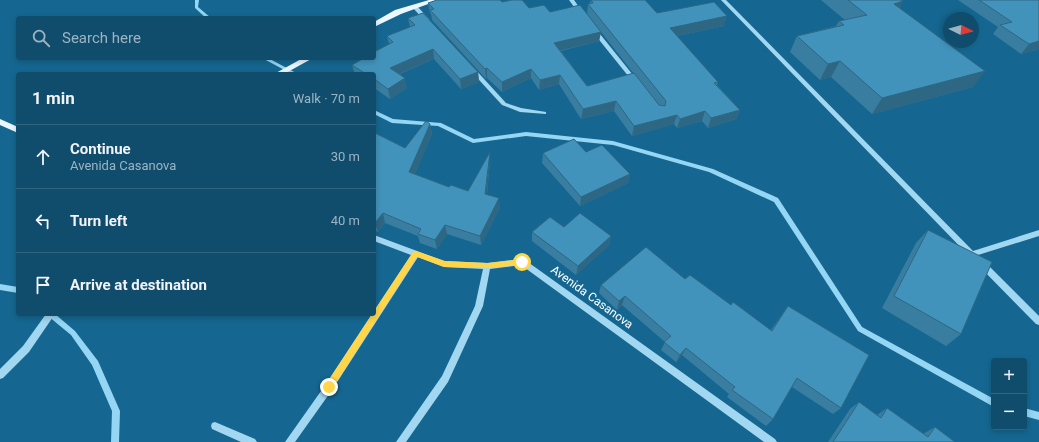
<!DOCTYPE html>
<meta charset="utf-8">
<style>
body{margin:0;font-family:Roboto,sans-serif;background:#1e5775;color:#f1f3f6}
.controls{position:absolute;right:12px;bottom:12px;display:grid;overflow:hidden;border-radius:4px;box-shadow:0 2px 6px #0003}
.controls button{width:36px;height:36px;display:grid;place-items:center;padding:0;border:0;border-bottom:1px solid #306480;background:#104d6d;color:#f1f3f6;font:20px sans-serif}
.compass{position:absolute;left:943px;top:12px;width:36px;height:36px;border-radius:50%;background:#104d6d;box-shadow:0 2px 6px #0003;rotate:95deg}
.stop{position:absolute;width:12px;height:12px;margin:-9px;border:3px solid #ffd54a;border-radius:50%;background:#fff}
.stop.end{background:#ffd54a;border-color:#fff;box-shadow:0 1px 4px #0008}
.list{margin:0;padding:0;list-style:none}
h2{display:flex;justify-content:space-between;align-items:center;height:52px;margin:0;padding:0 16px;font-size:17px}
h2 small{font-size:13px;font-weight:400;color:#9cb4c2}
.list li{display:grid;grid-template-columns:26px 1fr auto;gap:12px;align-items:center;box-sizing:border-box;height:64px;padding:0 16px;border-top:1px solid #306480}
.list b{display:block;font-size:15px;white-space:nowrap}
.list p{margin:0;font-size:13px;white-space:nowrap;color:#9cb4c2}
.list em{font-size:13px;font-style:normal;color:#9cb4c2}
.icon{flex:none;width:22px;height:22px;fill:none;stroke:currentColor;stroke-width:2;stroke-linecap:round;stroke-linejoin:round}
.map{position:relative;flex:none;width:1039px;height:442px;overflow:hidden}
.search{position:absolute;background:#104d6d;box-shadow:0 2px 6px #0003;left:16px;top:16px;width:360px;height:44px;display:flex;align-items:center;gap:10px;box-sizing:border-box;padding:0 14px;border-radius:4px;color:#9cb4c2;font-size:15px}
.panel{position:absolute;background:#104d6d;box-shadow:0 2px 6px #0003;left:16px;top:72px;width:360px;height:244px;border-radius:4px}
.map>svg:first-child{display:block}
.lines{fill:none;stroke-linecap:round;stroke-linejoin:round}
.stream{fill:#94d6f4;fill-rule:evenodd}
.minor{fill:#a2d7f1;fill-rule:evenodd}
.major{fill:#ecf7ff;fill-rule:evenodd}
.wall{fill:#397ea1}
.shaded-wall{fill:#2e6783}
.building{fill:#4293bb;stroke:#2e6783}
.route{fill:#ffd54a}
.labels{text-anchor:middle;stroke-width:4;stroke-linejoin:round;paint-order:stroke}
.street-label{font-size:12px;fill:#fff;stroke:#156791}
</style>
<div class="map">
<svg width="1039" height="442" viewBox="0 0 1039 442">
<rect width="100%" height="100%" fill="#156791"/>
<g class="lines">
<path class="stream" d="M 195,0 L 199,0 L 198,7 L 211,18 L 206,18 L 195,8 Z
M 262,58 L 268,58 L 298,74 L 292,74 Z
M 374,110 L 393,119 L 441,123 L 474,139 L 526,132 L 613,141 L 713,169 L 778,198 L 862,327 L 994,399 L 994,407 L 858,331 L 774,202 L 709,172 L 613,145 L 526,136 L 473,143 L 438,126 L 392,123 L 374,114 Z
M 0,284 L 18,287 L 18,293 L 0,290 Z
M 47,314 L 55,314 L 75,331 L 98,361 L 120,411 L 119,442 L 111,442 L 112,411 L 92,365 L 71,335 L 48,316 Z
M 1024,408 L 1039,412 L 1039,420 L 1024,416 Z"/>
<path class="minor" d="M 569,0 L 574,0 L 584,14 L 584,15 L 580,15 Z
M 721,0 L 726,0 L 973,251 L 1039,230 L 1039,236 L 978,255 L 979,257 L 978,259 L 975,260 L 972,259 Z
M 413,6 L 417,6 L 429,19 L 429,21 L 425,21 L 413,8 Z
M 594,28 L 596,29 L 637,80 L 637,82 L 633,82 L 592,31 L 592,29 Z
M 472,67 L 474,68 L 506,103 L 521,108 L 546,112 L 546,114 L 520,112 L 502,105 L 470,70 L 469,69 Z
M 374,235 L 444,261 L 487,263 L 522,259 L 525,260 L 775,439 L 777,442 L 764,442 L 521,265 L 490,269 L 483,306 L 448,382 L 406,442 L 396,442 L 442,376 L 475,306 L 483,269 L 444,267 L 418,257 L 332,390 L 295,442 L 285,442 L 326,384 L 372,314 L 374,314 L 374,311 L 411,255 L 374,241 Z
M 982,261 L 985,262 L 1039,316 L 1039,325 L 1036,324 L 979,266 L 978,264 L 979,262 Z
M 46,314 L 55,314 L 29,352 L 3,378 L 0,379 L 0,369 L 23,346 Z
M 215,422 L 255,439 L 257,442 L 241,442 L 212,429 L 211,426 L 212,423 Z"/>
<path class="major" d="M 429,0 L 439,0 L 401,14 L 374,27 L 374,22 L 395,10 Z
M 303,58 L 313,58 L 284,74 L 274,74 Z
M 0,119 L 18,127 L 18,133 L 0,125 Z"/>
</g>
<path class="wall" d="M 591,0 L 657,13 L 724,26 L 677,36 L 718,82 L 717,85 L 740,110 L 736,119 L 708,128 L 702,121 L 677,128 L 674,124 L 632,136 L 614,111 L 581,119 L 559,84 L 539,90 L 531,78 L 502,92 L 487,78 L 486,79 L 432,20 L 431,14 L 430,13 L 428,3 L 502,2 L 550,12 L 601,32 L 599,41 L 561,51 L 587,86 L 634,74 L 587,14 L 588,4 L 590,3 Z
M 821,0 L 901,0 L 900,8 L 973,87 L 872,114 L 831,77 L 820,80 L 790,52 L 797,36 L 836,26 L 839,21 L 845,20 Z
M 958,0 L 1039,0 L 1039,49 L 1021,54 L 993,34 L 998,27 Z
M 408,18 L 478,72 L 479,82 L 461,89 L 434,59 L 400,74 L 407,88 L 390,99 L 374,88 L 374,74 L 355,74 L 352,65 L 389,44 L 387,36 L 410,27 Z
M 430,124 L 432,134 L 415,174 L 449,187 L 468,191 L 490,162 L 487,194 L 500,207 L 481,245 L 447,234 L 437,249 L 420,243 L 418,236 L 385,223 L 378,232 L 374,230 L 374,134 L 405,148 Z
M 586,152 L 630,174 L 628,183 L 580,206 L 542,163 L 543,153 Z
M 564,227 L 611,236 L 609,245 L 576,275 L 532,241 L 532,232 Z
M 928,230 L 961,334 L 946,346 L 882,308 L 916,243 Z
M 685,279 L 731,305 L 771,330 L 788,306 L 841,408 L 833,414 L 792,387 L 773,419 L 766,426 L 727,397 L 729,394 L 682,355 L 676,362 L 661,350 L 665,342 L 622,305 L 617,310 L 599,293 L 601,285 Z
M 859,402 L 877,415 L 887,408 L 923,434 L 935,427 L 955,442 L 828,442 L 850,409 Z"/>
<path class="shaded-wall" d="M 903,1 L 894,17 L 894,4 Z
M 727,16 L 724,26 L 667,38 L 670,28 Z
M 601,32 L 599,41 L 554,52 L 554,43 Z
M 1039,41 L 1039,49 L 1021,54 L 1029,44 Z
M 433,49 L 434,59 L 392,77 L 390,68 Z
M 840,61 L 831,77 L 820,80 L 828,64 Z
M 487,68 L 487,78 L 486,79 L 485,69 Z
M 531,69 L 531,78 L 502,92 L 502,82 Z
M 985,71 L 973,87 L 872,114 L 882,98 Z
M 478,72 L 479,82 L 461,89 L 460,79 Z
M 560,75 L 559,84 L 539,90 L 540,80 Z
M 405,78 L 407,88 L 390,99 L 388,89 Z
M 616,101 L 614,111 L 581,119 L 583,109 Z
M 740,110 L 736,119 L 708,128 L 711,118 Z
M 705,111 L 702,121 L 677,128 L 680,119 Z
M 677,115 L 674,124 L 632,136 L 634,126 Z
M 430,124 L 432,134 L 412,182 L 409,172 Z
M 490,152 L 490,162 L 486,203 L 485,194 Z
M 630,174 L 628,183 L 580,206 L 581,197 Z
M 499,198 L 500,207 L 481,245 L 480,236 Z
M 383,213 L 385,223 L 378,232 L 375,223 Z
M 445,225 L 447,234 L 437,249 L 435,240 Z
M 611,236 L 609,245 L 576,275 L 578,266 Z
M 625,296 L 622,305 L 617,310 L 619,301 Z
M 686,348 L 682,355 L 676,362 L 680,355 Z"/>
<path class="building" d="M 437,0 L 500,0 L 502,2 L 512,0 L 522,0 L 529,8 L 544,5 L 550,12 L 580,5 L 601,32 L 554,43 L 587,86 L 634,73 L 659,105 L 665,106 L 666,101 L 588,4 L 593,3 L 591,0 L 645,0 L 657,13 L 714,2 L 727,16 L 670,28 L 718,82 L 714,83 L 740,110 L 711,118 L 705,111 L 680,119 L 677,115 L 634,126 L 616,101 L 583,109 L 560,75 L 540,80 L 531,69 L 502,82 L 487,68 L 485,69 L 430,10 L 434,9 L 428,3 Z
M 848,0 L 901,0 L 903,1 L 894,4 L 985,71 L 882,98 L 840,61 L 828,64 L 797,36 L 844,25 L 839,21 L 867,15 Z
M 979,0 L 1039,0 L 1039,41 L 1029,44 L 1000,25 L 1012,22 Z
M 423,13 L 478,72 L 460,79 L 433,49 L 390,68 L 405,78 L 388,89 L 374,79 L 374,74 L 366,74 L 352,65 L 364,58 L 374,58 L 374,52 L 393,42 L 387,36 L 415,25 L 408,18 Z
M 426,121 L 430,124 L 409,172 L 449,187 L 451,185 L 468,191 L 490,152 L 485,194 L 499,198 L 480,236 L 445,225 L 435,240 L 418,234 L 421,229 L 383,213 L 375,223 L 374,222 L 374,134 L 375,133 L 405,148 Z
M 574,139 L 586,152 L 602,145 L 630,174 L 581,197 L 543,153 Z
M 580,213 L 611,236 L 578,266 L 532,232 L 550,217 L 564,227 Z
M 928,230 L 992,262 L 961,334 L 894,296 Z
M 646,247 L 685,279 L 690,275 L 731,305 L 733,302 L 772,331 L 788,306 L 869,355 L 841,408 L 797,378 L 773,419 L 732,390 L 735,387 L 686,348 L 680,355 L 664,342 L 671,336 L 625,296 L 619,301 L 601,285 Z
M 859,402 L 881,418 L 887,408 L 928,437 L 935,427 L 955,442 L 833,442 Z"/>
<path class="route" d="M 416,251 L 445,261 L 488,263 L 522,259 L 526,262 L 522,265 L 488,268 L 444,267 L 417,257 L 332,389 L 326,389 L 326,384 L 413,252 Z"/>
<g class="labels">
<g class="street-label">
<text transform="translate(592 297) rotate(36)" y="4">Avenida Casanova</text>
</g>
</g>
</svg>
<div class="controls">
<button>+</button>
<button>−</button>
</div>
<svg class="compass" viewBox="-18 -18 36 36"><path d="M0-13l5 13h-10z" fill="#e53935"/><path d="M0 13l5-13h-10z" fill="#9cb4c2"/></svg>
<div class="stop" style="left:522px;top:262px"></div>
<div class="stop end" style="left:329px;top:387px"></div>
<div class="search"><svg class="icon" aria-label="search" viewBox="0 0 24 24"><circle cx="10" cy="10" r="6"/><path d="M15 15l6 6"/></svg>Search here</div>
<section class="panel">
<h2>1 min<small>Walk · 70 m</small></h2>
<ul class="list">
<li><svg class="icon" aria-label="ahead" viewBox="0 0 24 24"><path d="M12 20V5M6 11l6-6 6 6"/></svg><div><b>Continue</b><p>Avenida Casanova</p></div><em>30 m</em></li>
<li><svg class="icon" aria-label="left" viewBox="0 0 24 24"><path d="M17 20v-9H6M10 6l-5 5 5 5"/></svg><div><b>Turn left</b></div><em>40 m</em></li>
<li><svg class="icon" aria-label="arrive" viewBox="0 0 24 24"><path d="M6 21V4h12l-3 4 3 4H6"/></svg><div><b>Arrive at destination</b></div></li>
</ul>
</section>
</div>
